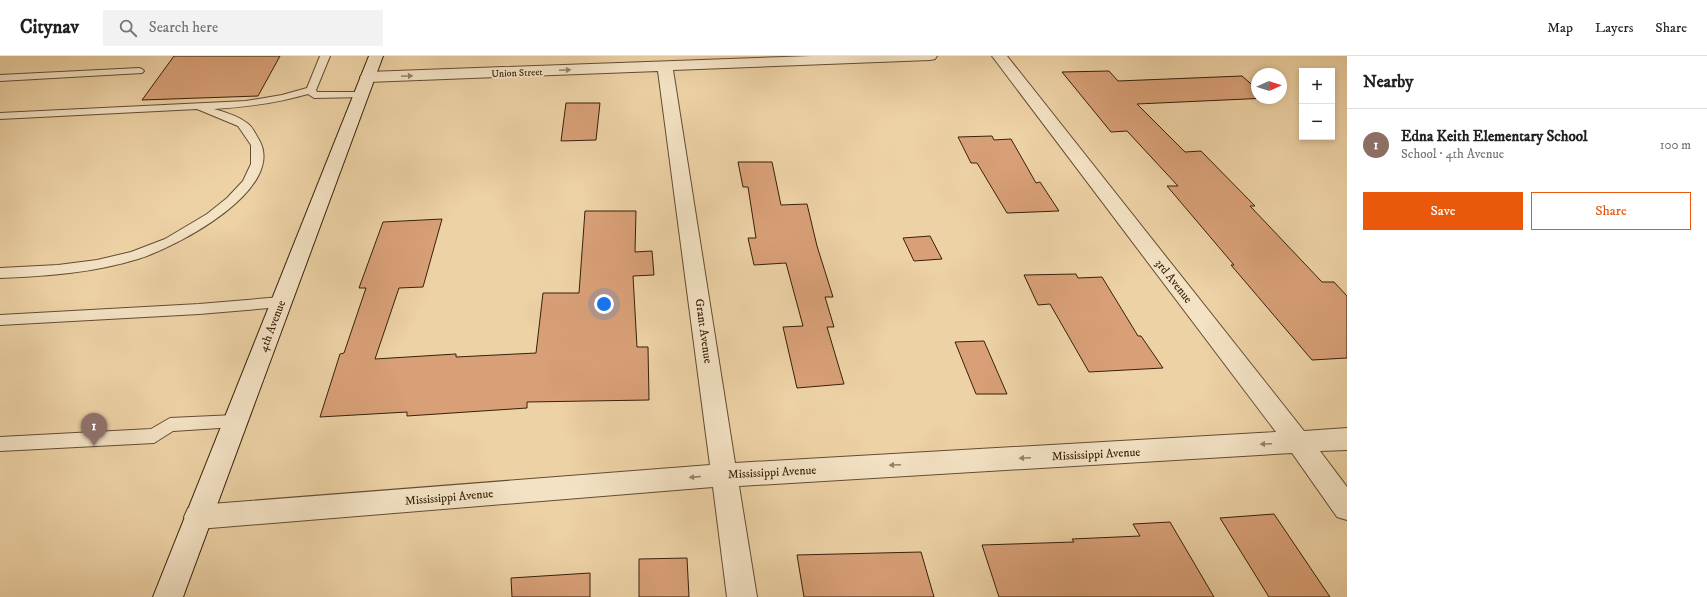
<!DOCTYPE html>
<meta charset="utf-8">
<style>
body{margin:0;font-family:"IM FELL DW Pica",serif;background:#f2f2f2;color:#202124}
.controls{position:absolute;right:12px;top:12px;display:grid;overflow:hidden;border-radius:0px;box-shadow:0 2px 6px #0003}
.controls button{width:36px;height:36px;display:grid;place-items:center;padding:0;border:0;border-bottom:1px solid #e0e0e0;background:#fff;color:#202124;font:20px sans-serif}
.compass{position:absolute;left:1251px;top:12px;width:36px;height:36px;border-radius:50%;background:#fff;box-shadow:0 2px 6px #0003;rotate:87deg}
.you{position:absolute;left:604px;top:248px;width:14px;height:14px;margin:-10px;border:3px solid #fff;border-radius:50%;background:#1a73e8;box-shadow:0 0 0 6px #1a73e833}
.badge{display:grid;place-items:center;width:26px;height:26px;border-radius:50%;background:#ea580c;color:#fff;font-size:13px;font-weight:700}
.pin{position:absolute;translate:-50% -33px;filter:drop-shadow(0 1px 2px #0008)}
.pin::after{content:'';position:absolute;top:21px;width:14px;height:12px;background:inherit;clip-path:polygon(0 0,100% 0,50% 100%)}
.list{margin:0;padding:0;list-style:none}
h2{display:flex;justify-content:space-between;align-items:center;height:52px;margin:0;padding:0 16px;font-size:17px}
h2 small{font-size:13px;font-weight:400;color:#757577}
.list li{display:grid;grid-template-columns:26px 1fr auto;gap:12px;align-items:center;box-sizing:border-box;height:72px;padding:0 16px;border-top:1px solid #e0e0e0}
.list b{display:block;font-size:15px;white-space:nowrap}
.list p{margin:0;font-size:13px;white-space:nowrap;color:#757577}
.list em{font-size:13px;font-style:normal;color:#757577}
.actions{display:flex;gap:8px;padding:12px 16px}
.actions a{flex:1;padding:9px 0;border:1px solid #ea580c;border-radius:0px;text-align:center;font-size:14px;color:#ea580c}
.actions .main{background:#ea580c;color:#fff}
.icon{flex:none;width:22px;height:22px;fill:none;stroke:currentColor;stroke-width:2;stroke-linecap:round;stroke-linejoin:round}
.map{position:relative;flex:none;width:1347px;height:541px;overflow:hidden}
header{display:flex;align-items:center;gap:24px;box-sizing:border-box;height:56px;padding:0 20px;background:#fff;border-bottom:1px solid #e0e0e0}
header strong{font-size:19px}
nav{display:flex;gap:22px;margin-inline-start:auto;font-size:14px}
.search{width:280px;height:36px;background:#f2f2f2;display:flex;align-items:center;gap:10px;box-sizing:border-box;padding:0 14px;border-radius:0px;color:#757577;font-size:15px}
main{display:flex}
aside{flex:1;background:#fff}
.map>svg:first-child{display:block}
.building{fill:#d9a077;stroke:#37200b}
.lines{fill:none;stroke-linecap:round;stroke-linejoin:round}
.lane-casing{stroke:#644c32;stroke-width:2}
.street-casing{stroke:#644c32;stroke-width:2}
.secondary-casing{stroke:#37200b;stroke-width:2}
.lane{fill:#f3e2c4;fill-rule:evenodd}
.street{fill:#f3e2c4;fill-rule:evenodd}
.secondary{fill:#f3e2c4;fill-rule:evenodd}
.oneway{fill:#958168}
.labels{text-anchor:middle;stroke-width:4;stroke-linejoin:round;paint-order:stroke}
.far-street-label{font-size:10px;fill:#37200b;stroke:#f3e2c4}
.street-label{font-size:12px;fill:#37200b;stroke:#f3e2c4}
</style>
<header>
<strong>Citynav</strong>
<div class="search"><svg class="icon" aria-label="search" viewBox="0 0 24 24"><circle cx="10" cy="10" r="6"/><path d="M15 15l6 6"/></svg>Search here</div>
<nav><a>Map</a><a>Layers</a><a>Share</a></nav>
</header>
<main>
<div class="map">
<svg width="1347" height="541" viewBox="0 0 1347 541">
<rect width="100%" height="100%" fill="#edd2a5"/>
<filter id="stains"><feTurbulence type="fractalNoise" baseFrequency=".005" numOctaves="4"/><feColorMatrix values="0 0 0 0 .2 0 0 0 0 .09 0 0 0 0 .02 0 0 0 .5 -.17"/></filter>
<radialGradient id="worn" r=".72"><stop offset=".6" stop-color="#630" stop-opacity="0"/><stop offset="1" stop-color="#630" stop-opacity=".3"/></radialGradient>
<path class="building" d="M 174,0 L 280,0 L 258,40 L 142,44 Z
M 1109,15 L 1118,25 L 1242,20 L 1257,33 L 1257,42 L 1268,42 L 1137,48 L 1185,96 L 1201,95 L 1255,150 L 1250,150 L 1322,226 L 1334,226 L 1347,240 L 1347,302 L 1312,304 L 1231,209 L 1234,209 L 1167,130 L 1178,130 L 1127,75 L 1111,76 L 1062,16 Z
M 566,47 L 600,47 L 596,84 L 561,85 Z
M 992,80 L 994,84 L 1011,83 L 1036,127 L 1040,126 L 1059,155 L 1007,157 L 977,107 L 971,107 L 958,81 Z
M 738,106 L 772,106 L 781,149 L 807,148 L 817,190 L 833,241 L 825,241 L 834,271 L 827,271 L 844,328 L 797,332 L 783,271 L 803,270 L 786,207 L 754,209 L 748,182 L 756,182 L 748,131 L 743,131 Z
M 585,155 L 636,155 L 635,196 L 652,195 L 654,219 L 633,220 L 637,291 L 648,291 L 649,344 L 527,346 L 527,352 L 407,360 L 407,356 L 320,361 L 340,298 L 344,297 L 366,232 L 359,232 L 383,166 L 442,163 L 423,231 L 399,232 L 375,303 L 456,298 L 456,301 L 536,297 L 543,237 L 579,237 Z
M 930,180 L 942,203 L 914,205 L 903,182 Z
M 1076,218 L 1078,222 L 1102,221 L 1138,280 L 1141,280 L 1163,312 L 1089,316 L 1050,248 L 1038,249 L 1024,219 Z
M 984,285 L 1007,338 L 976,338 L 955,286 Z
M 1274,458 L 1330,541 L 1269,541 L 1220,462 Z
M 1170,466 L 1214,541 L 999,541 L 982,489 L 1074,486 L 1072,483 L 1140,480 L 1133,468 Z
M 921,496 L 934,541 L 804,541 L 797,499 Z
M 687,502 L 689,541 L 639,541 L 639,503 Z
M 590,517 L 590,541 L 512,541 L 511,522 Z"/>
<g class="lines">
<defs>
<path id="lane" d="M 320,0 L 330,0 L 316,34 L 317,36 L 361,36 L 365,37 L 366,39 L 365,41 L 314,42 L 308,38 C 277,47 246,51 214,53 C 225,56 238,60 247,67 C 252,70 255,77 258,82 C 290,132 175,192 138,203 C 93,217 47,220 0,222 L 0,212 L 58,209 L 97,204 L 131,196 L 165,183 L 207,158 L 227,142 L 243,125 L 251,108 L 251,89 L 238,70 L 197,53 L 0,63 L 0,57 L 246,45 L 282,39 L 307,32 Z
M 139,12 L 142,13 L 144,15 L 142,17 L 0,25 L 0,19 Z
M 281,241 L 286,243 L 288,246 L 286,249 L 281,251 L 199,258 L 0,269 L 0,259 L 199,248 Z
M 235,359 L 241,360 L 243,365 L 241,370 L 235,371 L 173,375 L 154,387 L 0,395 L 0,381 L 151,373 L 170,362 Z"/>
<path id="street" d="M 811,0 L 937,0 L 935,3 L 930,4 L 673,14 L 735,407 L 1276,376 L 992,0 L 1007,0 L 1304,375 L 1347,372 L 1347,394 L 1320,395 L 1347,431 L 1347,464 L 1337,461 L 1292,397 L 739,430 L 757,541 L 727,541 L 713,431 L 198,473 L 188,470 L 184,461 L 188,452 L 198,449 L 710,409 L 658,15 L 368,26 L 363,24 L 360,21 L 363,18 L 368,16 Z"/>
<path id="secondary" d="M 369,0 L 383,0 L 183,541 L 153,541 Z"/>
</defs>
<use href="#lane" class="lane-casing"/>
<use href="#street" class="street-casing"/>
<use href="#secondary" class="secondary-casing"/>
<use href="#lane" class="lane"/>
<use href="#street" class="street"/>
<use href="#secondary" class="secondary"/>
</g>
<defs><path id="oneway-solid" d="M-6-.8H1V-3.2L6.5 0L1 3.2V.8H-6Z"/></defs>
<g class="oneway">
<use href="#oneway-solid" transform="translate(565 14) rotate(-2)"/>
<use href="#oneway-solid" transform="translate(407 20) rotate(-2)"/>
<use href="#oneway-solid" transform="translate(1266 388) rotate(177)"/>
<use href="#oneway-solid" transform="translate(1025 402) rotate(177)"/>
<use href="#oneway-solid" transform="translate(895 409) rotate(177)"/>
<use href="#oneway-solid" transform="translate(695 421) rotate(175)"/>
</g>
<g class="labels">
<g class="far-street-label">
<text transform="translate(517 16) rotate(-2)" y="4">Union Street</text>
</g>
<g class="street-label">
<text transform="translate(1174 225) rotate(52)" y="4">3rd Avenue</text>
<text transform="translate(272 270) rotate(-69)" y="4">4th Avenue</text>
<text transform="translate(704 275) rotate(82)" y="4">Grant Avenue</text>
<text transform="translate(1096 398) rotate(-3)" y="4">Mississippi Avenue</text>
<text transform="translate(772 416) rotate(-3)" y="4">Mississippi Avenue</text>
<text transform="translate(449 441) rotate(-5)" y="4">Mississippi Avenue</text>
</g>
</g>
<rect width="100%" height="100%" filter="url(#stains)"/>
<rect width="100%" height="100%" fill="url(#worn)"/>
</svg>
<div class="controls">
<button>+</button>
<button>−</button>
</div>
<svg class="compass" viewBox="-18 -18 36 36"><path d="M0-13l5 13h-10z" fill="#e53935"/><path d="M0 13l5-13h-10z" fill="#757577"/></svg>
<div class="you"></div>
<div class="pin badge" style="left:94px;top:390px;background:#8d6e63">1</div>
</div>
<aside>
<h2>Nearby<small></small></h2>
<ul class="list">
<li><span class="badge" style="background:#8d6e63">1</span><div><b>Edna Keith Elementary School</b><p>School · 4th Avenue</p></div><em>100 m</em></li>
</ul>
<div class="actions"><a class="main">Save</a><a>Share</a></div>
</aside>
</main>
